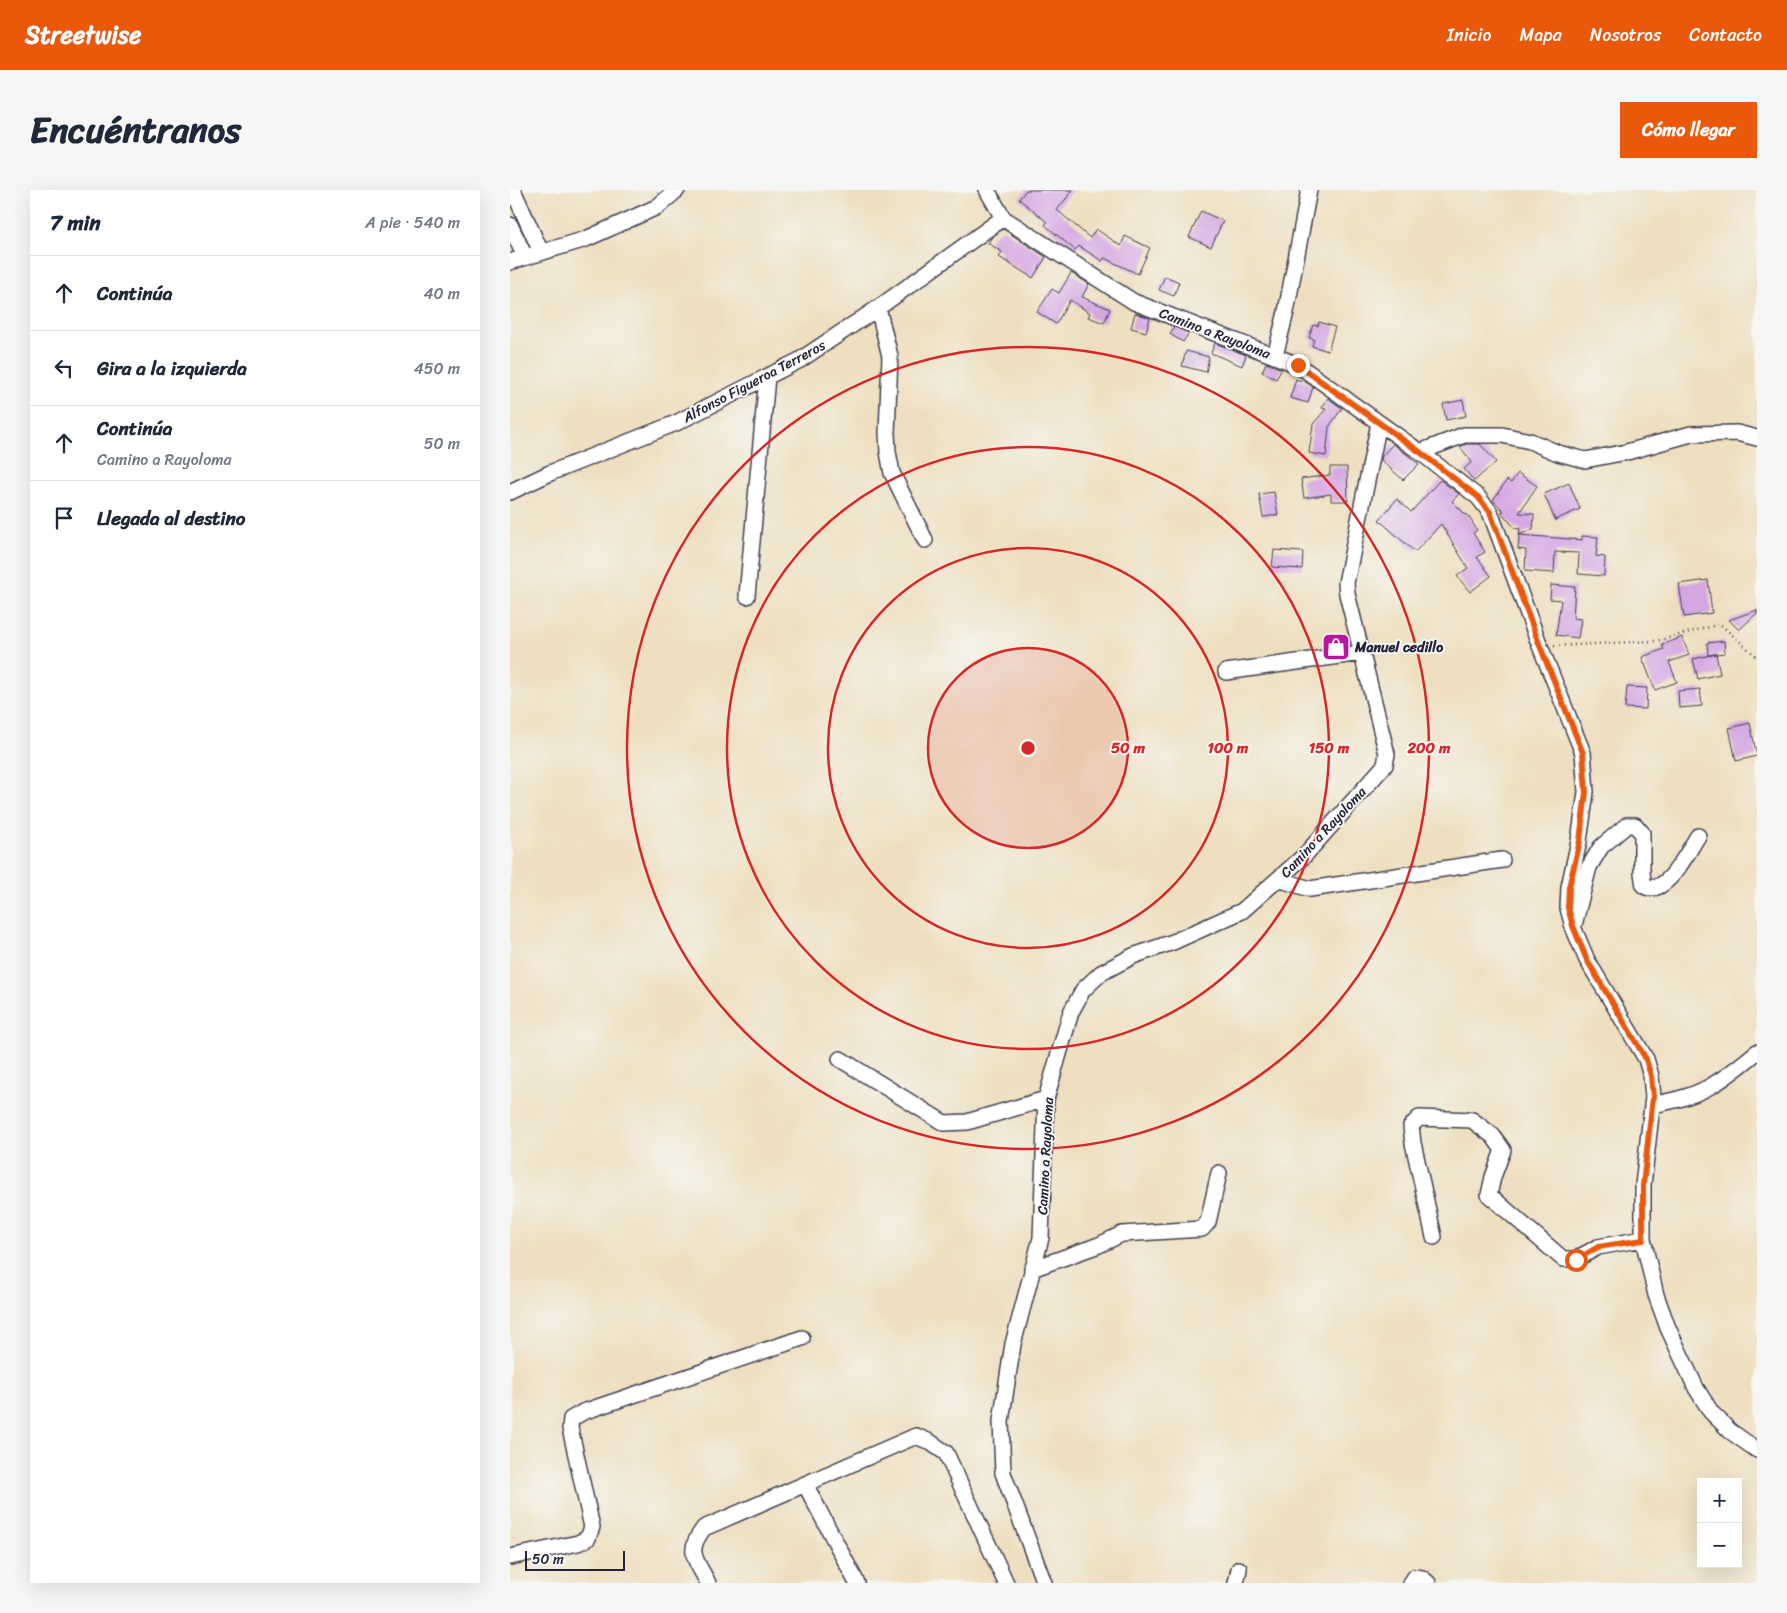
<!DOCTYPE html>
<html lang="es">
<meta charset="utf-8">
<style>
body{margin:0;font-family:Sriracha,sans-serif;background:#f6f6f7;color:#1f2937}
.controls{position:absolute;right:15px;bottom:15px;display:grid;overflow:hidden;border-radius:0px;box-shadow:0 5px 20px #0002}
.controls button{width:45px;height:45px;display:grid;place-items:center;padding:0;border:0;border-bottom:1px solid #e0e1e3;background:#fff;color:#1f2937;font:25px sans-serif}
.scale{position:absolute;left:15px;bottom:12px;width:100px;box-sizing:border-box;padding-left:5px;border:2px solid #22223b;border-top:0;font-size:14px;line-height:18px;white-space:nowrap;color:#22223b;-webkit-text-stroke:4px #f6f6f2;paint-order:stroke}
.stop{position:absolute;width:15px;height:15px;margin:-11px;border:4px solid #ea580c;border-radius:50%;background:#fff}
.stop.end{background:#ea580c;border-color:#fff;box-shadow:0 1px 5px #0008}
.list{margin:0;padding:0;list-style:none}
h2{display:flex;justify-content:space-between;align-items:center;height:65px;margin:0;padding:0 20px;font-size:21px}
h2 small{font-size:16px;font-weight:400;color:#747a83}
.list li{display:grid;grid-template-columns:32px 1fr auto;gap:15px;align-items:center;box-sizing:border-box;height:75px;padding:0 20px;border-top:1px solid #e0e1e3}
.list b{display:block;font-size:19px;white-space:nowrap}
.list p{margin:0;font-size:16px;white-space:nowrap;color:#747a83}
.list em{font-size:16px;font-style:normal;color:#747a83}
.icon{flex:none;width:28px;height:28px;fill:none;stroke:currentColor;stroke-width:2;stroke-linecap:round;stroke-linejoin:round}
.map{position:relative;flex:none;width:1247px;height:1393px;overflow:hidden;border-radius:0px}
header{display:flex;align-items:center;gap:30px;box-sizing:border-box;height:70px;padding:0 25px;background:#ea580c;color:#fff}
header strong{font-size:24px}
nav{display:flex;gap:28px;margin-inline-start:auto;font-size:18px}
.intro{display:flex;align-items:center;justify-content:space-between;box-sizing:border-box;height:120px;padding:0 30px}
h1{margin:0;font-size:35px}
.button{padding:12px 22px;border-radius:0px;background:#ea580c;color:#fff;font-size:18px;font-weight:700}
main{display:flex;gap:30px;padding:0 30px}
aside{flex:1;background:#fff;border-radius:0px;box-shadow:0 5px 20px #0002}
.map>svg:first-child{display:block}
.building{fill:#d5a7e2}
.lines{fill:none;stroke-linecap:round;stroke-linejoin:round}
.minor-casing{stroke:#413e4f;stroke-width:18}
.path{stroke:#413e4f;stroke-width:2.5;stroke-dasharray:1 4;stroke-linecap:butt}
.minor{stroke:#fff;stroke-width:15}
.route{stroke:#ea580c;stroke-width:6}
.ring{fill:none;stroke:#d62828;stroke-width:2.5}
.labels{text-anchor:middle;stroke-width:4;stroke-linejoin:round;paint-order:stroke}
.street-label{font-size:14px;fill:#22223b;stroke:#f6f6f2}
.poi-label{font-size:14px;font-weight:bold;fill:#22223b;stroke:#f6f6f2;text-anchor:start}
.centre{fill:#d62828;stroke:#f6f6f2;stroke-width:2.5}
.ring-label{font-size:15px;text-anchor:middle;font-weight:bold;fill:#d62828;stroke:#f6f6f2;stroke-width:4;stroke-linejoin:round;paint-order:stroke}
</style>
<header>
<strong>Streetwise</strong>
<nav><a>Inicio</a><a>Mapa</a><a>Nosotros</a><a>Contacto</a></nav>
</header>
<div class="intro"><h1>Encuéntranos</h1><a class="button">Cómo llegar</a></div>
<main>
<aside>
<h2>7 min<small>A pie · 540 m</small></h2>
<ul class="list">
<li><svg class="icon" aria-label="ahead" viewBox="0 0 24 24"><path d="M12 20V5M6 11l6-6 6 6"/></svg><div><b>Continúa</b></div><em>40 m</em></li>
<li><svg class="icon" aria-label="left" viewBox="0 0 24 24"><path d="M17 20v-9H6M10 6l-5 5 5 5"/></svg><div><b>Gira a la izquierda</b></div><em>450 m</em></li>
<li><svg class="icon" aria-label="ahead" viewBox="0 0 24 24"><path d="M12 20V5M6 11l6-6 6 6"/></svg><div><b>Continúa</b><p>Camino a Rayoloma</p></div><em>50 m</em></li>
<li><svg class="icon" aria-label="arrive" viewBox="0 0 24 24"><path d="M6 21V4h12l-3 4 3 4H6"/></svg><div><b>Llegada al destino</b></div></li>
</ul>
</aside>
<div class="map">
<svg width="1247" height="1393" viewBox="0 0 1247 1393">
<rect width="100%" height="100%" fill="#f6f6f2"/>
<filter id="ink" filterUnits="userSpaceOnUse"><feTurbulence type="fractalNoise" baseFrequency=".02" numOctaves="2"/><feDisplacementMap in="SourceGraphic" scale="10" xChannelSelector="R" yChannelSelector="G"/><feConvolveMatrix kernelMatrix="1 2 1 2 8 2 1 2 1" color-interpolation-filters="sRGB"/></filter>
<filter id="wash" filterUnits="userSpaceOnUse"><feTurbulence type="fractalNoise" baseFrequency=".0096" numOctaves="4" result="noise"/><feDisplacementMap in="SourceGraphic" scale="20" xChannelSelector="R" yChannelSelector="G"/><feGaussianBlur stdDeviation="1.12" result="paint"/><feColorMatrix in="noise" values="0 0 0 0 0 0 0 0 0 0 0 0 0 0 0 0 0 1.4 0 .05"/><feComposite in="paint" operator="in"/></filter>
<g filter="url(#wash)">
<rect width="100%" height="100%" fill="#eedfc0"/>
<g id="blocks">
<path class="building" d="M 516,0 L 563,0 L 547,20 L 580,48 L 586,39 L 611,56 L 615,46 L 640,58 L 628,84 L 594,68 L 592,71 L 569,56 L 565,60 L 535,35 L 537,32 L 509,9 Z
M 691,21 L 713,31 L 701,57 L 679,47 Z
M 493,39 L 536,67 L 523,88 L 489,67 L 492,62 L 478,53 L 481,48 Z
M 561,83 L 579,94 L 572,107 L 600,119 L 594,133 L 578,127 L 580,123 L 560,110 L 546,134 L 527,122 L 542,99 L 549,103 Z
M 655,86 L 669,92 L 664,106 L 649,100 Z
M 625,123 L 640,128 L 636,142 L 621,138 Z
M 809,132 L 825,137 L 818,161 L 802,156 L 804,149 L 799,148 L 803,135 L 808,136 Z
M 664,137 L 679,143 L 673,152 L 660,144 Z
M 705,153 L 736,165 L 732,176 L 701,163 Z
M 676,161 L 699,167 L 696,182 L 672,176 Z
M 756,173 L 772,179 L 766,189 L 752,182 Z
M 786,189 L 797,193 L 803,197 L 798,213 L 780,208 Z
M 818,208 L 832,218 L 819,237 L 816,266 L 799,263 L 803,234 L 816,219 L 812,218 Z
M 953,210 L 956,226 L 936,230 L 933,214 Z
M 883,254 L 909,274 L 893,290 L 871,270 L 872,266 Z
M 956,254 L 970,254 L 986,272 L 964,291 L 954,279 L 962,272 L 950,257 Z
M 820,277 L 837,277 L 838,311 L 821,311 L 821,304 L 794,308 L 791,289 L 820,285 Z
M 1008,283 L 1027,296 L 1009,323 L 1024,324 L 1023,339 L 1009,345 L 1072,350 L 1072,346 L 1088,347 L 1086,366 L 1095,367 L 1094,386 L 1068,384 L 1069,363 L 1045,362 L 1044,383 L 1015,381 L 1016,360 L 1008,359 L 1010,339 L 1005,338 L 991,322 L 994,321 L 983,310 L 997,290 L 1001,293 Z
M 930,290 L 949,304 L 942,311 L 956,325 L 957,324 L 967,340 L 963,343 L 975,362 L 967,367 L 981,386 L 960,402 L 947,386 L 958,378 L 931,334 L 905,362 L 869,330 L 887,309 L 901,322 Z
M 1059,293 L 1070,319 L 1045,330 L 1034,304 Z
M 764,302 L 768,325 L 753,327 L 749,304 Z
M 764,360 L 793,362 L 792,379 L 762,377 Z
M 1198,390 L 1202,423 L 1174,427 L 1169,394 Z
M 1041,395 L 1065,397 L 1063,428 L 1071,429 L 1068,448 L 1046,445 L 1051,410 L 1040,409 Z
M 1247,420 L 1247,423 L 1229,440 L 1219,430 Z
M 1172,447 L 1179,465 L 1159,472 L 1167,492 L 1145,500 L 1132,467 L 1154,459 L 1152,455 Z
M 1214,451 L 1215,463 L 1198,465 L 1197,453 Z
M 1206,464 L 1210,484 L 1188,489 L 1183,469 Z
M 1117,497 L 1137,498 L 1136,519 L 1115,518 Z
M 1190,499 L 1192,516 L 1169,518 L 1168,501 Z
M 1240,533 L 1247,566 L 1226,571 L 1219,538 Z"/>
</g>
</g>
<g filter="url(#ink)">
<use href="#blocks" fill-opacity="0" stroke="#413e4f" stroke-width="1"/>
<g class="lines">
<defs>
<path id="minor" d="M 3,0 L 31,62
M 477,0 L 493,28 L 624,112 L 788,175 L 910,262 L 968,307 L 980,322 L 1030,456 L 1073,563 L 1076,602 L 1069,651 L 1059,697 L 1058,718 L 1063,737 L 1077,770 L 1136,869 L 1141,886 L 1143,907 L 1133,995 L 1133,1049 L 1146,1105 L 1158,1138 L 1186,1198 L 1201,1222 L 1220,1241 L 1247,1260
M 0,35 L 15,67
M 0,72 L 76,49 L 147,17 L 167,0
M 368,118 L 380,166 L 377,243 L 378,262 L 382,283 L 415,350
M 765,166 L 776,122 L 799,0
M 910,262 L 954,245 L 992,245 L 1020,251 L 1048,263 L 1075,270 L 1117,262 L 1181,244 L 1227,243 L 1247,248
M 0,302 L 40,283 L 166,233 L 290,170 L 368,118 L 493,28
M 237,406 L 257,187
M 716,482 L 851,463
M 768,689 L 800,699 L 992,670
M 1064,735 L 1079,677 L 1091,657 L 1117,635 L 1125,635 L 1132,643 L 1132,683 L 1134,696 C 1156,708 1178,661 1188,646
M 330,869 L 434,933 L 457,932 L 536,909
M 1142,915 C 1162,911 1181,907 1199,897 C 1216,888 1232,874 1247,862
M 924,1047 L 903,953 L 901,936 L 909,928 L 962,930 L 983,946 L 993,960 L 983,987 L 979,1005 L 1053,1069 L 1066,1069 L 1088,1057 L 1133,1049
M 522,1079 L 589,1055 L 612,1044 L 692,1039 L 698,1032 L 709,983
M 295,1294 L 347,1393
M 0,1367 L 68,1353 L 78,1348 L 82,1337 L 60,1238 L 61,1229 L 73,1222 L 292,1148
M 198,1393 C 186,1369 175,1362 194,1338 L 406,1246 L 420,1252 L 436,1263 L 496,1393
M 534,1393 L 493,1283 L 491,1231 L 503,1154 L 531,1048 L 536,909 L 561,822 L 573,800 L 591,783 L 623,766 L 663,752 L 732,721 L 794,666 L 875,575 L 877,564 L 837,404 L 836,393 L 869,233
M 726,1393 L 729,1379
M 901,1393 L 905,1387 L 912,1388 L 918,1393"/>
</defs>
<use href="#minor" class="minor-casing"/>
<path class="path" d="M 1044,456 L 1146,451 L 1210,434 L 1247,467"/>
<use href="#minor" class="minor"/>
</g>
</g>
<g class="lines" filter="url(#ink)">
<path class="route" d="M 788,175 L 910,262 L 968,307 L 980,322 L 1030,456 L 1073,563 L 1076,602 L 1070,651 L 1059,697 L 1058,718 L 1063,736 L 1077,770 L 1136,869 L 1141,886 L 1143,907 L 1133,995 L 1133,1050 L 1088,1057 L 1066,1070"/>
</g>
<circle cx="518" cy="558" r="100" fill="#d62828" fill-opacity=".12"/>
<g class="ring">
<circle cx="518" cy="558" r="100"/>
<circle cx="518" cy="558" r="200"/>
<circle cx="518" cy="558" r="301"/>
<circle cx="518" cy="558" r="401"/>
</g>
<defs>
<symbol id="shop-square" viewBox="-11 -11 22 22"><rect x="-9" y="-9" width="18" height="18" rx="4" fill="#b5179e" stroke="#f6f6f2"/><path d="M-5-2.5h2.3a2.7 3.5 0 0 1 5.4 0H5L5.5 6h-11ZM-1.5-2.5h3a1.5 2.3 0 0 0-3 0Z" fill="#fff"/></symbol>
</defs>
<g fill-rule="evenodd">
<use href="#shop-square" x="810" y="441" width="32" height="32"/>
</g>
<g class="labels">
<g class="street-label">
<text transform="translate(705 143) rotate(21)" y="5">Camino a Rayoloma</text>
<text transform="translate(244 191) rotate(-28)" y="5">Alfonso Figueroa Terreros</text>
<text transform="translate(813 642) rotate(-47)" y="5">Camino a Rayoloma</text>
<text transform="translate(535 966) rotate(-87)" y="5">Camino a Rayoloma</text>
</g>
<g class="poi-label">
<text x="845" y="462">Manuel cedillo</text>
</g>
</g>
<circle cx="518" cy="558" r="8" class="centre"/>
<g class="ring-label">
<text x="618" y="563">50 m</text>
<text x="718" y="563">100 m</text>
<text x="819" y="563">150 m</text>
<text x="919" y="563">200 m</text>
</g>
</svg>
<div class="controls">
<button>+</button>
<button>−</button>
</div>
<div class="scale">50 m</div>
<div class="stop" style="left:1066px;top:1070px"></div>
<div class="stop end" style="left:788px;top:175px"></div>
</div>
</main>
